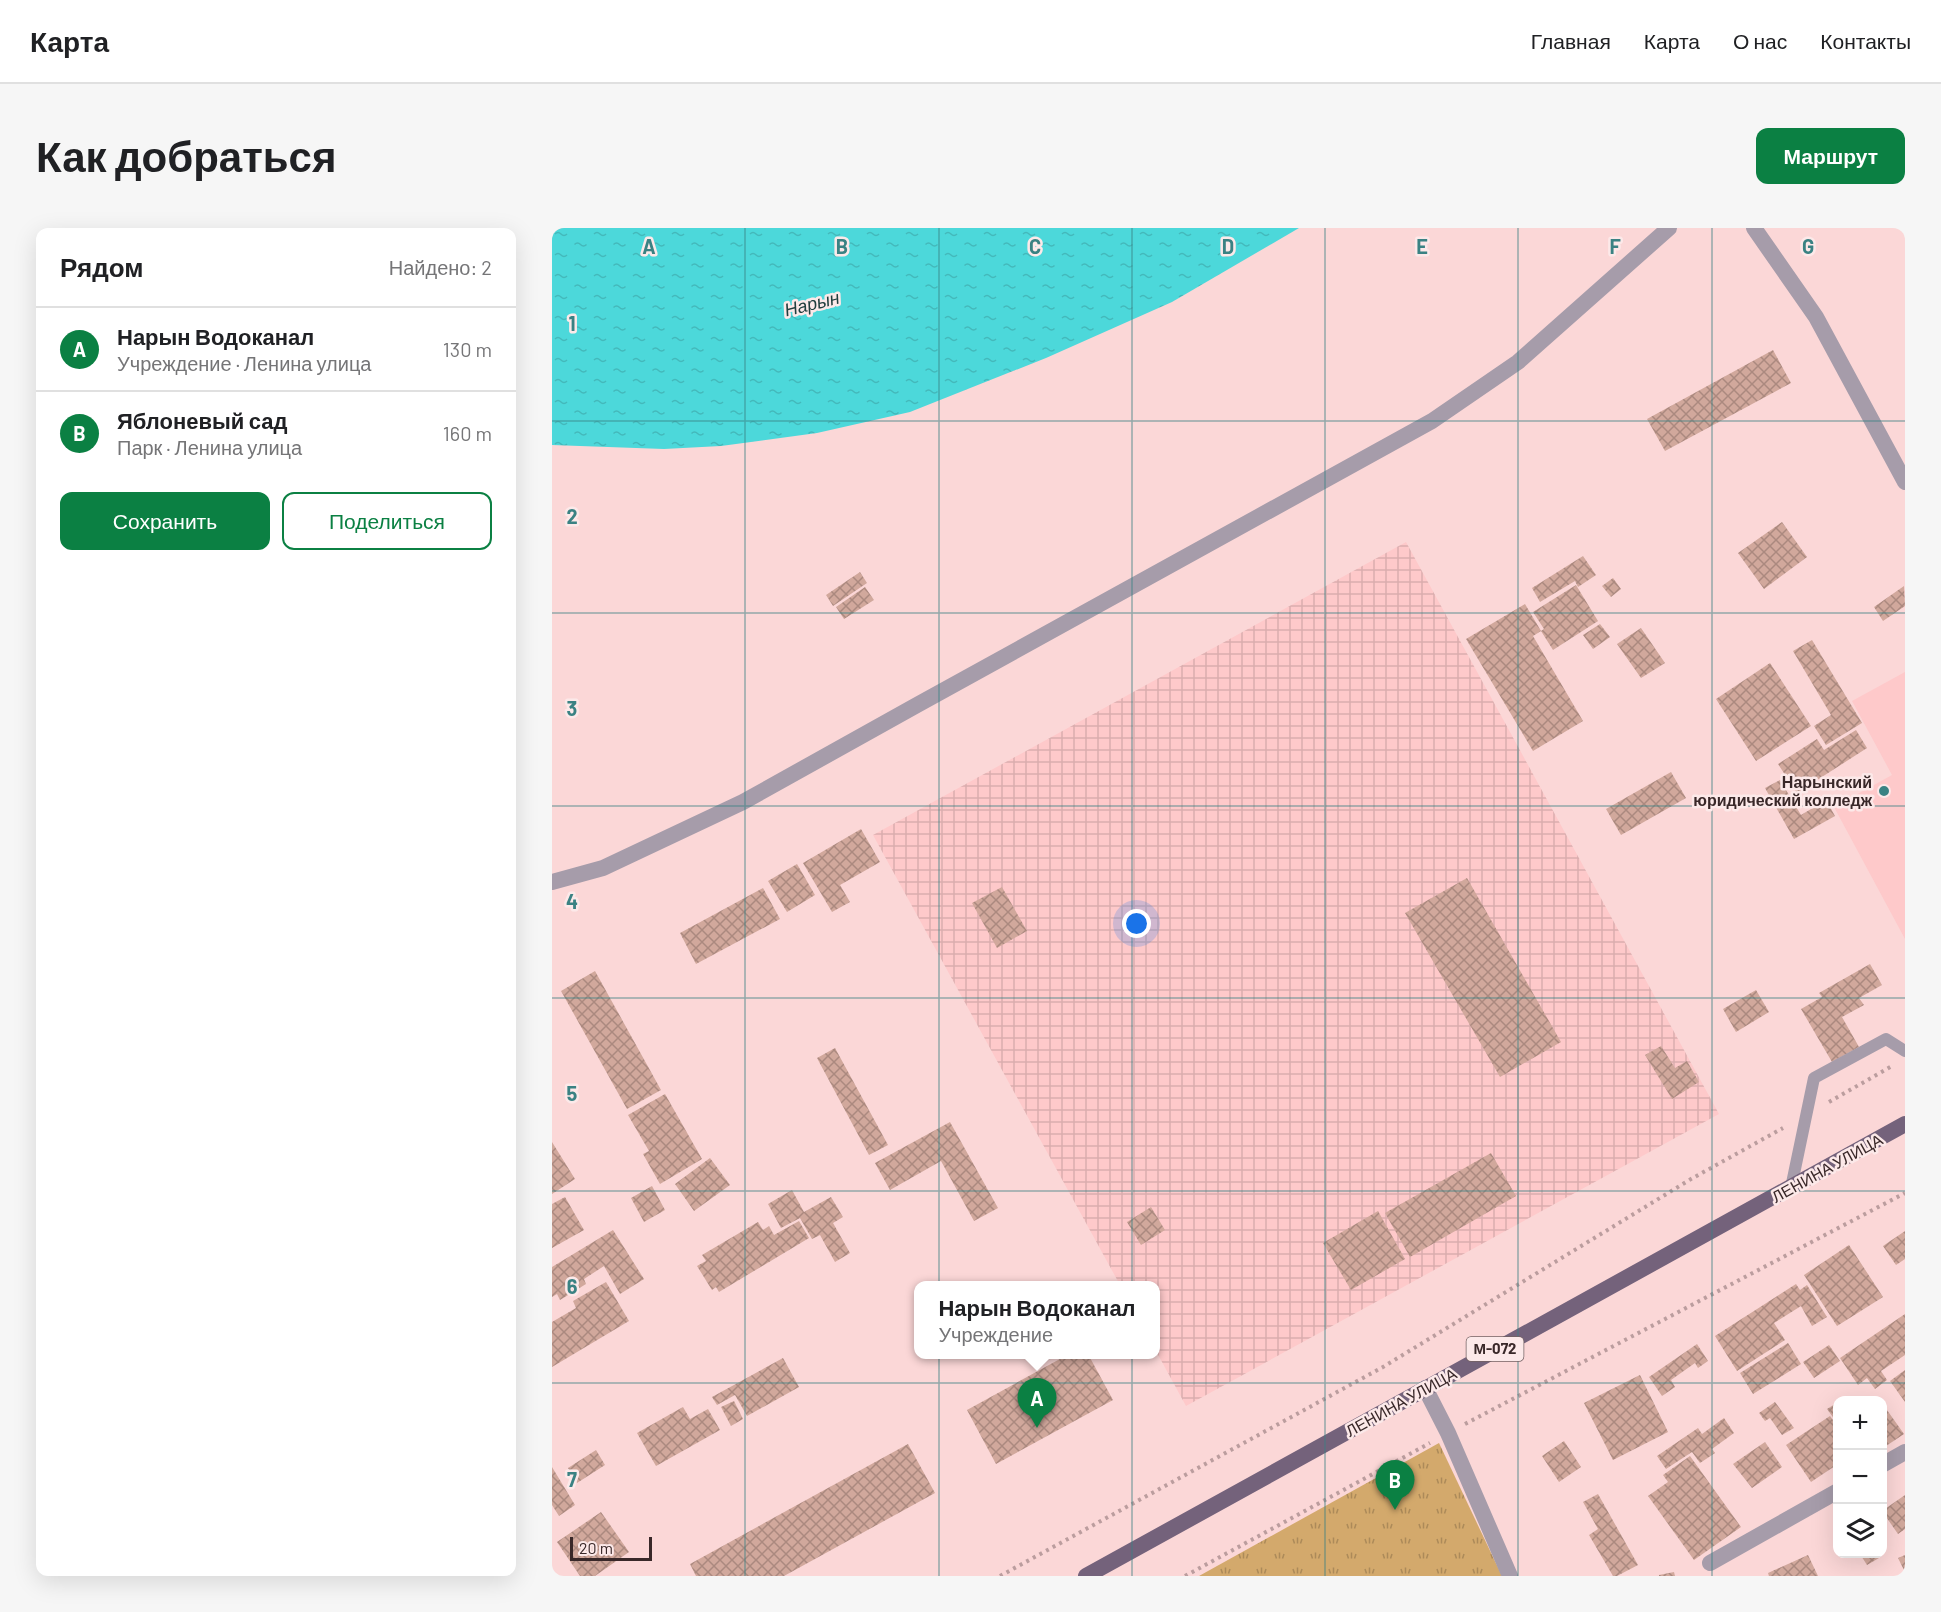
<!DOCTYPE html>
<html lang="ru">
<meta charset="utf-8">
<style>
body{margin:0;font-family:Barlow,sans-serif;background:#f6f6f6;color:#202124}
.controls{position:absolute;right:18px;bottom:18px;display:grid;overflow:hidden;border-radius:12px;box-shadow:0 6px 24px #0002}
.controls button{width:54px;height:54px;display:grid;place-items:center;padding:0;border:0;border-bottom:2px solid #e0e0e0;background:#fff;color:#202124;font:30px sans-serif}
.scale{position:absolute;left:18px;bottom:15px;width:82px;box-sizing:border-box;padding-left:6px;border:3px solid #392829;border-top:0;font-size:16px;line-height:21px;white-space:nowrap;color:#392829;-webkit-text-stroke:4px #fce9e9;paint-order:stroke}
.you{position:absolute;left:585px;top:696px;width:21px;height:21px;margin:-15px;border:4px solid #fff;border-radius:50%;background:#1a73e8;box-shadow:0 0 0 9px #1a73e833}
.badge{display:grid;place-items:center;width:39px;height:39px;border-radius:50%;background:#0b8043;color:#fff;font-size:20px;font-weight:700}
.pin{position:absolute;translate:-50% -50px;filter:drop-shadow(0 2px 3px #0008)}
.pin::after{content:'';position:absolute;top:32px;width:21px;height:18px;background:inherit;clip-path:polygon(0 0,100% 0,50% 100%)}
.popup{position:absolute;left:362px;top:1053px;width:246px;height:78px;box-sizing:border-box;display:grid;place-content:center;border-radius:12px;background:#fff;filter:drop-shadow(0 2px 4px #0005);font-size:20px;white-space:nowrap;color:#757577}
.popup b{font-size:22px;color:#202124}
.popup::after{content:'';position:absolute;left:50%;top:100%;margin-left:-12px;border:12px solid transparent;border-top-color:#fff}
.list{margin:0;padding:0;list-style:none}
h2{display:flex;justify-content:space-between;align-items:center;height:78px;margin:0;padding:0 24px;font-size:26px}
h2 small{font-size:20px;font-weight:400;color:#757577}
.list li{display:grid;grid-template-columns:39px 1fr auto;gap:18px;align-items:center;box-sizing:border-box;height:84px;padding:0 24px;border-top:2px solid #e0e0e0}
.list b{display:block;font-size:22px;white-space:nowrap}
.list p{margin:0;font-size:20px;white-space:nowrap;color:#757577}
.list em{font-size:20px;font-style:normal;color:#757577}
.actions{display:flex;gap:12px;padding:18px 24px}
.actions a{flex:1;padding:14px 0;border:2px solid #0b8043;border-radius:12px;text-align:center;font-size:21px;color:#0b8043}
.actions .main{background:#0b8043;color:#fff}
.icon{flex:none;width:33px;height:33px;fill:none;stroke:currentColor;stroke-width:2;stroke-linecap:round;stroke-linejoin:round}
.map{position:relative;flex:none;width:1353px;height:1348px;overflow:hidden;border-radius:12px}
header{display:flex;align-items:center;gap:36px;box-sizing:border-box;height:84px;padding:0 30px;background:#fff;border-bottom:2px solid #e0e0e0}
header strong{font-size:28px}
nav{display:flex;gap:33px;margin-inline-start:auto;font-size:21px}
.intro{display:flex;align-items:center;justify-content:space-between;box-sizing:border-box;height:144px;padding:0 36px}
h1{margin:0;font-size:42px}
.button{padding:15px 27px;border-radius:12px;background:#0b8043;color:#fff;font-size:21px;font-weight:700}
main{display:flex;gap:36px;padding:0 36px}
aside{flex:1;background:#fff;border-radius:12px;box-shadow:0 6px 24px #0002}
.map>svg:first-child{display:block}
.built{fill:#fec9ca}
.industrial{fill:url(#industrial-grid)}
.park{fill:url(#park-tufts)}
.water{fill:url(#water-ripples)}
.building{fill:url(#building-cross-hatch)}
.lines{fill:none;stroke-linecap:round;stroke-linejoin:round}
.path{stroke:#bb9d9e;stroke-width:4;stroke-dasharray:3 4.5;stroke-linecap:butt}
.service{stroke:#a69caa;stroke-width:12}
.minor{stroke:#a69caa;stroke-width:16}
.tertiary{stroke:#a69caa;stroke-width:16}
.primary{stroke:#74627b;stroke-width:16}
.grid{fill:none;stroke:#3a8283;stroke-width:1.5;stroke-opacity:0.55}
.poi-dot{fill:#3a8283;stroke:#fce9e9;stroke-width:2}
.labels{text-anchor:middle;stroke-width:5;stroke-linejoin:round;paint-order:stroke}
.shield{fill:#fce9e9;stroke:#746263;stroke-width:1.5}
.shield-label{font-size:15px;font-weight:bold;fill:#392829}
.poi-label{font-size:16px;font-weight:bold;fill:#392829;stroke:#fce9e9;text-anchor:end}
.street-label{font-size:16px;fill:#392829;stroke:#fce9e9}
.water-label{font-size:18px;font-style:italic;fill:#203e3e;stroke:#fce9e9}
.grid-label{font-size:20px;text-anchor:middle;font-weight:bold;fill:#3a8283;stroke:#fce9e9;stroke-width:5;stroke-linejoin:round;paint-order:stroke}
</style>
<header>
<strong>Карта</strong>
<nav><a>Главная</a><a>Карта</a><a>О нас</a><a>Контакты</a></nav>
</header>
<div class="intro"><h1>Как добраться</h1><a class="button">Маршрут</a></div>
<main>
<aside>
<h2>Рядом<small>Найдено: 2</small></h2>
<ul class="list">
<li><span class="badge">A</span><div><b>Нарын Водоканал</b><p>Учреждение · Ленина улица</p></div><em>130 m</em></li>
<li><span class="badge">B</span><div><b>Яблоневый сад</b><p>Парк · Ленина улица</p></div><em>160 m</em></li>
</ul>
<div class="actions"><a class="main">Сохранить</a><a>Поделиться</a></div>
</aside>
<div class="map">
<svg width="1353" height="1348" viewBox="0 0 1353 1348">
<defs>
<pattern id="industrial-grid" width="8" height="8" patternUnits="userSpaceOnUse" patternTransform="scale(1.5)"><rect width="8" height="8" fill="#fec9ca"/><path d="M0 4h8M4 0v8" fill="none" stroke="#daadae"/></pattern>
<pattern id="park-tufts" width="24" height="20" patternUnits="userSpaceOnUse" patternTransform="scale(1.5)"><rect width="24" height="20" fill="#d3a96c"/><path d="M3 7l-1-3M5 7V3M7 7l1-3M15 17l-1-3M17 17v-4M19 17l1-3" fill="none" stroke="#ac8a59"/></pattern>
<pattern id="water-ripples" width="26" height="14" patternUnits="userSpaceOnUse" patternTransform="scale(1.5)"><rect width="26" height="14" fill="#4cd8da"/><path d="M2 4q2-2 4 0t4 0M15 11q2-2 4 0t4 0" fill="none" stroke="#43b9bb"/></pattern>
<pattern id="building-cross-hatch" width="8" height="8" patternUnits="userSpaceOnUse" patternTransform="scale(1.5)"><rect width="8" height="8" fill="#d1a89c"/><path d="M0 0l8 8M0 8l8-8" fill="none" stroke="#ab897f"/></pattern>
</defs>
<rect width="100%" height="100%" fill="#fbd7d7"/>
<path class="built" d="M 1353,444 L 1353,711 L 1282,579 L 1340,547 L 1300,473 Z"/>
<path class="industrial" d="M 854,314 L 1167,886 L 634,1178 L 604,1123 L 604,1058 L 568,1057 L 321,607 Z"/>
<path class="park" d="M 887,1215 L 950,1348 L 647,1348 Z"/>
<path class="water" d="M 0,0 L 747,0 L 620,74 L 494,130 L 358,184 L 265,205 L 169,218 L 112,221 L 0,217 Z"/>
<path class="building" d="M 1221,122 L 1239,155 L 1113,223 L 1095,191 Z
M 1230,294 L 1255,329 L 1212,361 L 1186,325 Z
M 1031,328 L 1044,347 L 1026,359 L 1023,353 L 988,374 L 980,360 Z
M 308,344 L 315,355 L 281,378 L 274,367 Z
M 1061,350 L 1069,361 L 1059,369 L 1050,358 Z
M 1024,357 L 1046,393 L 1001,422 L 989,403 L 981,408 L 1031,493 L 981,523 L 914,411 L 973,376 L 989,403 L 992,401 L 981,384 Z
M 1352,358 L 1353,378 L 1331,393 L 1322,379 Z
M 313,359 L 322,372 L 292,391 L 284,379 Z
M 1048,396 L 1058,409 L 1041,421 L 1031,407 Z
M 1089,400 L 1113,435 L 1089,450 L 1065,416 Z
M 1260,412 L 1310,495 L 1274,517 L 1262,498 L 1279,487 L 1241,423 Z
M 1218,435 L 1259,498 L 1204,533 L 1164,471 Z
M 1304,502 L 1315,520 L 1245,565 L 1226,536 L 1265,511 L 1272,522 Z
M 1119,544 L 1134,570 L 1069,607 L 1054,581 Z
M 1228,552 L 1249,587 L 1274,572 L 1283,588 L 1242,611 L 1213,560 Z
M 309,601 L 328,634 L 288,657 L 298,674 L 280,684 L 251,635 Z
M 245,636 L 263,667 L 235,684 L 216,653 Z
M 915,650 L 1009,814 L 948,849 L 853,685 Z
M 450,659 L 475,703 L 445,720 L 420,675 Z
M 211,660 L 228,691 L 144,736 L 128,705 Z
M 1318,736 L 1330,757 L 1307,770 L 1312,777 L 1290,789 L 1307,819 L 1280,834 L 1249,781 L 1270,769 L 1267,765 Z
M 43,743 L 109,862 L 75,881 L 9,763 Z
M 1204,762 L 1217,784 L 1184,804 L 1171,781 Z
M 1109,818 L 1123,840 L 1135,833 L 1147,854 L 1120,871 L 1093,827 Z
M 283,820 L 336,917 L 317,927 L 265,830 Z
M 113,866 L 150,931 L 108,956 L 91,926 L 97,923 L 76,887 Z
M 398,894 L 446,980 L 422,993 L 389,933 L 338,962 L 323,935 Z
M 0,914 L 23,951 L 0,966 Z
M 939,925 L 964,968 L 858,1029 L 833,985 Z
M 158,930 L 178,957 L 142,983 L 123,956 Z
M 100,958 L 113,982 L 92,994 L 79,970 Z
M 240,962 L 252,984 L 279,969 L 291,989 L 281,995 L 298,1025 L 283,1034 L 268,1007 L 260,1011 L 248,990 L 229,1000 L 216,976 Z
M 13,969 L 32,1002 L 0,1020 L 0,976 Z
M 599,979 L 613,1002 L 589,1017 L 575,994 Z
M 826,983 L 853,1031 L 799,1062 L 771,1015 Z
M 247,993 L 257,1010 L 167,1064 L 164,1059 L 160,1062 L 145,1038 L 154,1033 L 150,1027 L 206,994 L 211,1002 L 217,998 L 222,1007 Z
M 61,1002 L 92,1051 L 68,1066 L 52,1038 L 32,1051 L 34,1056 L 8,1072 L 5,1066 L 0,1069 L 0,1039 Z
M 1353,1003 L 1353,1031 L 1344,1037 L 1331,1018 Z
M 1297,1017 L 1331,1069 L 1285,1098 L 1252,1047 Z
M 54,1054 L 77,1093 L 0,1139 L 0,1094 L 24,1080 L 21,1073 Z
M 1244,1056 L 1248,1062 L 1255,1057 L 1275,1089 L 1260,1098 L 1249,1078 L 1222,1095 L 1233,1112 L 1185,1143 L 1163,1108 Z
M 1353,1086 L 1353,1127 L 1329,1143 L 1335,1152 L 1323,1161 L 1315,1150 L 1306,1157 L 1288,1130 Z
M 1236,1115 L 1249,1136 L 1201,1166 L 1188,1145 Z
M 1145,1116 L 1156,1133 L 1146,1140 L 1143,1135 L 1119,1152 L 1123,1159 L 1110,1168 L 1097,1149 Z
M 1277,1117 L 1288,1133 L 1262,1150 L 1251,1134 Z
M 517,1126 L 536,1126 L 561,1172 L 444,1236 L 415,1182 Z
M 231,1130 L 247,1159 L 195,1188 L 183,1167 L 165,1177 L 160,1169 Z
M 1353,1142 L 1353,1174 L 1338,1153 Z
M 1088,1147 L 1116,1204 L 1061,1232 L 1032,1175 Z
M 182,1173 L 191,1191 L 179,1198 L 169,1179 Z
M 1223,1174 L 1242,1200 L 1230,1207 L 1218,1190 L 1213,1193 L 1207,1185 Z
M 1330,1175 L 1352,1206 L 1334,1218 L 1330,1214 Z
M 1283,1176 L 1286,1179 L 1286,1196 L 1275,1181 Z
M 131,1179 L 138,1191 L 156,1181 L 168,1202 L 104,1238 L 85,1205 Z
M 1278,1188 L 1286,1199 L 1286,1236 L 1259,1254 L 1234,1217 Z
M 1172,1190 L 1182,1205 L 1160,1221 L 1163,1225 L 1148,1235 L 1140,1224 L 1114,1241 L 1105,1228 L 1146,1200 L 1150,1206 Z
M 1012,1213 L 1029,1239 L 1007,1254 L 990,1228 Z
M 1213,1214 L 1230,1239 L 1200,1260 L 1181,1236 Z
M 356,1216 L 383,1265 L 232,1348 L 144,1348 L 138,1336 Z
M 44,1222 L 53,1237 L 25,1255 L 16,1240 Z
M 1138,1228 L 1189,1299 L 1142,1332 L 1096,1268 L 1116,1254 L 1111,1247 Z
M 0,1239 L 23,1277 L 7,1288 L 0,1277 Z
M 1046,1266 L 1086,1337 L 1065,1348 L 1061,1348 L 1037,1307 L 1046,1301 L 1031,1274 Z
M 1353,1267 L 1353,1301 L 1346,1306 L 1330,1283 Z
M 49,1284 L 77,1324 L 43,1348 L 28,1348 L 5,1314 Z
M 1308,1326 L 1324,1326 L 1327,1330 L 1315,1337 Z
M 1256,1327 L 1266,1348 L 1217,1348 L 1216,1345 Z
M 1353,1327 L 1353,1344 L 1346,1330 Z
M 1122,1344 L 1123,1348 L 1107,1348 L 1107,1347 Z"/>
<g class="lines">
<path class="path" d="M 1277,874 L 1340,838
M 913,1196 L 1353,965
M 448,1348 L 831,1139 L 1139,951 L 1231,900
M 633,1348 L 878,1215"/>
<path class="service" d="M 1239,960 L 1262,850 L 1334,811 L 1353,823"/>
<path class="minor" d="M 1202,0 L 1264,89 L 1353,254
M 873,1160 L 896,1205 L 958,1348
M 1330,1237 L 1353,1224
M 1158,1335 L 1286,1263"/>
<path class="tertiary" d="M 0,654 L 51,640 L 191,574 L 365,477 L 880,193 L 966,134 L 1117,0"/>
<path class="primary" d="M 534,1348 L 1353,896"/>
</g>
<path class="grid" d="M 193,0 L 193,1348M 387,0 L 387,1348M 580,0 L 580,1348M 773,0 L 773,1348M 966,0 L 966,1348M 1160,0 L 1160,1348M 0,193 L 1353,193M 0,385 L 1353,385M 0,578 L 1353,578M 0,770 L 1353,770M 0,963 L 1353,963M 0,1155 L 1353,1155"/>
<circle class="poi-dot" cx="1332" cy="563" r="6"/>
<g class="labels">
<rect class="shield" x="914.5" y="1109" width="57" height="24" rx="4.5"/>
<g class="shield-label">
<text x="943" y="1126">М-072</text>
</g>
<g class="poi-label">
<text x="1320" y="560">Нарынский<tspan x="1320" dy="18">юридический колледж</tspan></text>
</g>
<g class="street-label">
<text transform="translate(1275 940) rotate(-29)" y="6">ЛЕНИНА УЛИЦА</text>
<text transform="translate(849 1174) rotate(-29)" y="6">ЛЕНИНА УЛИЦА</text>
</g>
<g class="water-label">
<text transform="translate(260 76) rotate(-14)" y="6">Нарын</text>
</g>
</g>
<g class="grid-label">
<text x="97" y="26">A</text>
<text x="290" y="26">B</text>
<text x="483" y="26">C</text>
<text x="676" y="26">D</text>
<text x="870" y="26">E</text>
<text x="1063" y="26">F</text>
<text x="1256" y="26">G</text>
<text x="20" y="103">1</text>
<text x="20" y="296">2</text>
<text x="20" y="488">3</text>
<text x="20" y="681">4</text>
<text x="20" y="873">5</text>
<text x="20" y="1066">6</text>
<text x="20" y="1259">7</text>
</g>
</svg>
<div class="controls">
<button>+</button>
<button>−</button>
<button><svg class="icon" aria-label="layers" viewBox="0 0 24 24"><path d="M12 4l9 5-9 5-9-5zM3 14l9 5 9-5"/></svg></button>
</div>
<div class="scale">20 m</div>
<div class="you"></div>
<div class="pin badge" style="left:485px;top:1200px">A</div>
<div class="popup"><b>Нарын Водоканал</b>Учреждение</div>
<div class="pin badge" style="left:843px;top:1282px">B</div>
</div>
</main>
